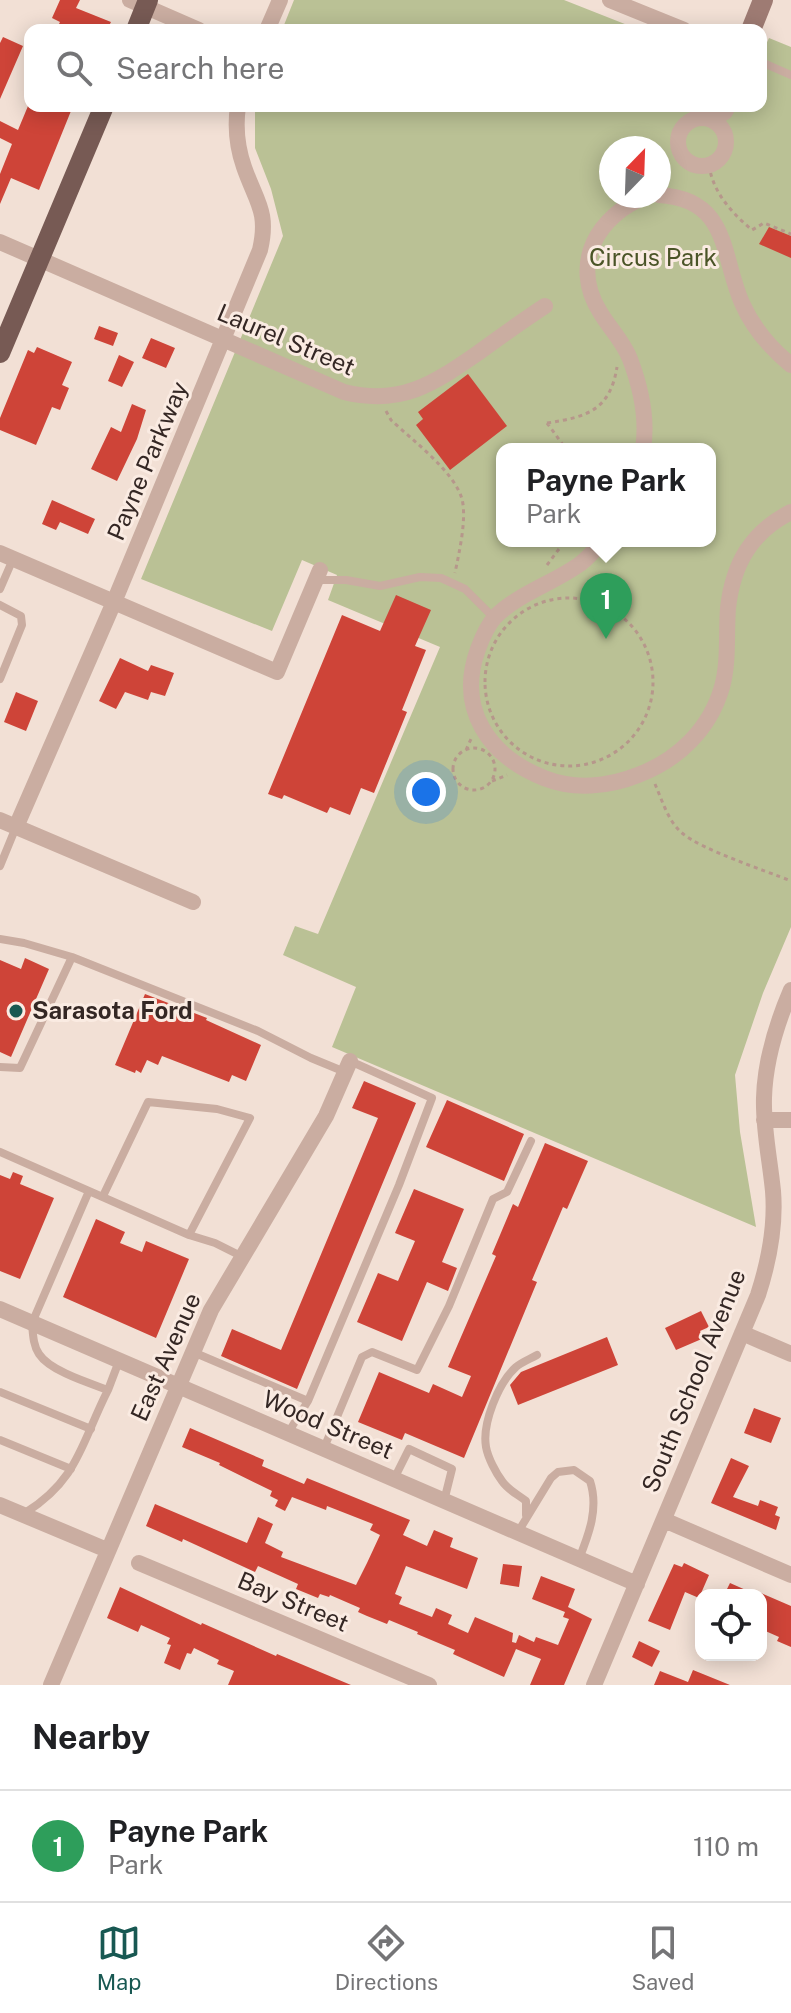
<!DOCTYPE html>
<style>
body{margin:0;font-family:"Public Sans",sans-serif;background:#f6f6f6;color:#202124}
.controls{position:absolute;right:24px;bottom:24px;display:grid;overflow:hidden;border-radius:16px;box-shadow:0 4px 20px #0003}
.controls button{width:72px;height:72px;display:grid;place-items:center;padding:0;border:0;border-bottom:2px solid #e0e0e0;background:#fff;color:#202124;font:40px sans-serif}
.compass{position:absolute;left:599px;top:136px;width:72px;height:72px;border-radius:50%;background:#fff;box-shadow:0 4px 20px #0003;rotate:23deg}
.you{position:absolute;left:426px;top:792px;width:28px;height:28px;margin:-20px;border:6px solid #fff;border-radius:50%;background:#1a73e8;box-shadow:0 0 0 12px #1a73e833}
.badge{display:grid;place-items:center;width:52px;height:52px;border-radius:50%;background:#185852;color:#fff;font-size:26px;font-weight:700}
.pin{position:absolute;translate:-50% -66px;filter:drop-shadow(0 2px 4px #0008)}
.pin::after{content:'';position:absolute;top:42px;width:28px;height:24px;background:inherit;clip-path:polygon(0 0,100% 0,50% 100%)}
.popup{position:absolute;left:496px;top:443px;width:220px;height:104px;box-sizing:border-box;display:grid;place-content:center;border-radius:16px;background:#fff;filter:drop-shadow(0 2px 6px #0005);font-size:26px;white-space:nowrap;color:#757577}
.popup b{font-size:30px;color:#202124}
.popup::after{content:'';position:absolute;left:50%;top:100%;margin-left:-16px;border:16px solid transparent;border-top-color:#fff}
.list{margin:0;padding:0;list-style:none}
h2{display:flex;justify-content:space-between;align-items:center;height:104px;margin:0;padding:0 32px;font-size:34px}
h2 small{font-size:26px;font-weight:400;color:#757577}
.list li{display:grid;grid-template-columns:52px 1fr auto;gap:24px;align-items:center;box-sizing:border-box;height:112px;padding:0 32px;border-top:2px solid #e0e0e0}
.list b{display:block;font-size:30px;white-space:nowrap}
.list p{margin:0;font-size:26px;white-space:nowrap;color:#757577}
.list em{font-size:26px;font-style:normal;color:#757577}
.icon{flex:none;width:44px;height:44px;fill:none;stroke:currentColor;stroke-width:2;stroke-linecap:round;stroke-linejoin:round}
.map{position:relative;flex:none;width:791px;height:1685px;overflow:hidden}
.search{position:absolute;background:#fff;box-shadow:0 4px 20px #0003;left:24px;right:24px;top:24px;height:88px;display:flex;align-items:center;gap:20px;box-sizing:border-box;padding:0 28px;border-radius:16px;color:#757577;font-size:30px}
.sheet{height:216px;background:#fff}
nav{display:flex;justify-content:space-around;align-items:center;box-sizing:border-box;height:112px;border-top:2px solid #e0e0e0;background:#fff;font-size:22px;color:#757577}
nav a{display:grid;justify-items:center;gap:4px}
nav .on{color:#185852}
.map>svg:first-child{display:block}
.green{fill:#bac195;fill-rule:evenodd}
.building{fill:#ce4438}
.lines{fill:none;stroke-linecap:round;stroke-linejoin:round}
.path{stroke:#b6978b;stroke-width:3;stroke-dasharray:4 4;stroke-linecap:butt}
.lane{stroke:#caada1;stroke-width:8}
.street{stroke:#caada1;stroke-width:16}
.secondary{stroke:#9e7b73;stroke-width:20}
.primary{stroke:#775a54;stroke-width:20}
.poi-dot{fill:#185852;stroke:#faebe2;stroke-width:3}
.labels{text-anchor:middle;stroke-width:6;stroke-linejoin:round;paint-order:stroke}
.park-label{font-size:24px;fill:#4a5427;stroke:#faebe2}
.street-label{font-size:24px;fill:#342724;stroke:#faebe2}
.poi-label{font-size:24px;font-weight:bold;fill:#342724;stroke:#faebe2;text-anchor:start}
</style>
<div class="map">
<svg width="791" height="1685" viewBox="0 0 791 1685">
<rect width="100%" height="100%" fill="#f2e0d5"/>
<path class="green" d="M 294,0 L 564,0 L 640,30 L 282,30 Z
M 769,38 L 791,47 L 791,927 L 763,993 L 735,1075 L 740,1132 L 756,1227 L 332,1047 L 356,987 L 283,955 L 295,926 L 318,934 L 440,647 L 328,600 L 337,575 L 302,560 L 272,631 L 141,579 L 283,236 L 271,189 L 255,148 L 255,106 L 761,106 L 761,55 ZM 611,148 L 659,148 L 659,196 L 611,196 ZM 502,449 L 710,449 L 710,541 L 502,541 Z"/>
<path class="building" d="M 60,0 L 80,0 L 76,8 L 111,22 L 107,30 L 56,30 L 60,22 L 52,18 Z
M 3,37 L 23,46 L 0,99 L 0,43 Z
M 28,106 L 73,106 L 39,190 L 11,178 L 0,204 L 0,174 L 12,144 L 0,138 L 0,121 L 18,130 Z
M 769,227 L 791,236 L 791,258 L 759,244 Z
M 99,326 L 118,333 L 113,346 L 94,339 Z
M 151,338 L 175,348 L 166,368 L 142,358 Z
M 37,347 L 72,362 L 62,385 L 69,388 L 60,410 L 52,407 L 36,445 L 0,430 L 0,418 L 28,350 L 34,353 Z
M 119,355 L 134,362 L 122,387 L 108,381 Z
M 468,374 L 507,426 L 450,470 L 416,425 L 423,419 L 418,412 Z
M 132,404 L 146,410 L 137,439 L 117,481 L 91,469 L 111,427 L 121,432 Z
M 52,500 L 95,519 L 88,534 L 60,522 L 56,530 L 42,524 Z
M 396,595 L 431,610 L 415,646 L 426,650 L 402,710 L 407,712 L 374,793 L 361,788 L 350,815 L 330,807 L 327,813 L 284,795 L 282,799 L 268,794 L 342,615 L 380,631 Z
M 120,658 L 148,671 L 151,665 L 174,673 L 165,696 L 151,692 L 148,700 L 125,692 L 116,709 L 99,701 Z
M 16,692 L 38,701 L 26,731 L 4,722 Z
M 25,958 L 49,969 L 11,1057 L 0,1052 L 0,960 L 21,969 Z
M 145,994 L 207,1018 L 206,1020 L 261,1045 L 246,1081 L 232,1075 L 229,1082 L 162,1056 L 158,1065 L 147,1060 L 141,1073 L 136,1070 L 135,1073 L 115,1065 Z
M 364,1081 L 416,1103 L 297,1389 L 221,1356 L 232,1329 L 281,1350 L 378,1118 L 352,1108 Z
M 447,1100 L 524,1134 L 504,1181 L 426,1147 Z
M 545,1143 L 588,1161 L 567,1209 L 563,1207 L 532,1280 L 537,1282 L 464,1458 L 405,1433 L 402,1440 L 358,1422 L 379,1372 L 429,1393 L 433,1384 L 462,1397 L 471,1376 L 448,1367 L 496,1256 L 492,1254 L 513,1204 L 518,1207 Z
M 13,1172 L 23,1176 L 20,1184 L 54,1198 L 20,1279 L 0,1271 L 0,1175 L 10,1179 Z
M 414,1189 L 464,1209 L 442,1262 L 457,1268 L 448,1291 L 427,1282 L 402,1341 L 357,1322 L 378,1273 L 398,1281 L 415,1241 L 395,1233 Z
M 96,1219 L 125,1232 L 120,1243 L 142,1252 L 146,1241 L 189,1259 L 156,1338 L 63,1297 Z
M 701,1311 L 709,1327 L 700,1331 L 704,1338 L 676,1350 L 665,1328 Z
M 607,1337 L 618,1365 L 518,1405 L 510,1385 L 521,1372 Z
M 754,1408 L 781,1418 L 771,1443 L 744,1433 Z
M 190,1428 L 264,1460 L 262,1466 L 304,1484 L 307,1478 L 410,1520 L 403,1535 L 427,1546 L 434,1530 L 453,1538 L 450,1547 L 478,1558 L 467,1589 L 406,1566 L 395,1594 L 402,1597 L 399,1604 L 432,1617 L 436,1608 L 452,1615 L 448,1624 L 468,1633 L 475,1617 L 513,1633 L 512,1642 L 516,1643 L 519,1635 L 534,1642 L 536,1637 L 558,1645 L 569,1619 L 563,1617 L 565,1612 L 532,1599 L 541,1576 L 575,1589 L 568,1607 L 592,1619 L 564,1685 L 530,1685 L 541,1659 L 516,1649 L 504,1677 L 453,1654 L 455,1650 L 417,1634 L 418,1632 L 389,1620 L 387,1624 L 367,1616 L 358,1612 L 360,1608 L 330,1595 L 329,1597 L 320,1594 L 318,1598 L 296,1589 L 298,1584 L 258,1566 L 255,1572 L 183,1539 L 182,1542 L 146,1526 L 155,1504 L 247,1543 L 258,1517 L 273,1524 L 265,1543 L 283,1552 L 281,1557 L 356,1585 L 367,1563 L 380,1535 L 370,1530 L 373,1524 L 327,1506 L 326,1510 L 292,1497 L 285,1511 L 275,1506 L 278,1500 L 270,1496 L 272,1491 L 219,1465 L 220,1463 L 182,1447 Z
M 731,1458 L 749,1466 L 733,1497 L 758,1506 L 760,1500 L 778,1507 L 775,1515 L 780,1517 L 776,1530 L 711,1503 Z
M 684,1563 L 709,1575 L 699,1598 L 685,1592 L 670,1630 L 648,1621 L 674,1564 L 682,1567 Z
M 503,1564 L 522,1566 L 519,1587 L 500,1584 Z
M 730,1583 L 757,1595 L 724,1595 Z
M 120,1587 L 201,1625 L 202,1623 L 276,1656 L 277,1654 L 351,1685 L 228,1685 L 234,1671 L 217,1664 L 219,1660 L 194,1648 L 191,1654 L 187,1653 L 180,1670 L 164,1663 L 171,1645 L 167,1644 L 170,1638 L 141,1625 L 138,1632 L 107,1618 Z
M 761,1593 L 791,1606 L 791,1647 L 777,1641 L 779,1637 L 761,1629 Z
M 639,1641 L 660,1651 L 652,1667 L 632,1657 Z
M 693,1670 L 730,1685 L 654,1685 L 660,1671 L 688,1682 Z"/>
<g class="lines">
<path class="path" d="M 709,165 C 713,193 732,213 752,230 L 764,223 L 791,234
M 386,411 L 391,420 C 412,440 454,471 462,499 C 467,519 459,553 455,573
M 547,423 C 586,417 610,411 617,367
M 547,423 L 566,449
M 547,565 L 565,541
M485 682a84 84 0 1 1 168 0a84 84 0 1 1-168 0Z
M453 769a21 21 0 1 1 42 0a21 21 0 1 1-42 0Z
M 466,750 L 471,739
M 492,781 L 507,775
M 655,784 C 662,800 668,821 682,833 C 702,850 764,870 791,881"/>
<path class="lane" d="M 761,62 L 791,75
M 316,580 L 346,580 L 380,586 L 420,577 L 441,578 L 465,589 L 494,618
M 0,589 L 13,559
M 0,605 L 21,616 L 22,625 L 0,679
M 0,866 L 16,827
M 0,939 L 24,943 L 72,957
M 0,1067 L 20,1068 L 72,957 L 258,1031 L 311,1058 L 345,1072
M 0,1152 L 189,1235 L 250,1118 L 217,1109 L 148,1102 L 103,1196
M 189,1235 L 215,1243 L 243,1257
M 193,1352 L 308,1401 L 288,1433
M 108,1390 L 119,1361
M 0,1392 L 91,1429
M 308,1401 L 399,1185 L 432,1098 L 350,1061
M 0,1440 L 71,1469
M 324,1448 L 362,1357 L 372,1352 L 417,1370 L 449,1306 L 493,1199 L 507,1192 L 531,1141
M 394,1479 L 409,1449 L 452,1469 L 444,1501
M 25,1513 C 79,1479 81,1443 108,1390 C 89,1383 50,1371 39,1354 C 33,1345 33,1334 32,1323 L 89,1191
M 526,1515 L 526,1501 C 517,1494 508,1490 502,1481 C 496,1473 488,1458 486,1447 C 482,1424 498,1383 516,1367 C 522,1362 530,1359 537,1355
M 518,1532 L 551,1478 L 558,1472 L 574,1470 L 590,1481 C 599,1508 589,1534 579,1559"/>
<path class="street" d="M 130,0 L 199,30
M 610,0 L 684,30
M 267,30 L 280,0
M 709,106 L 712,120 L 725,112 L 728,106
M678 142a24 24 0 1 1 48 0a24 24 0 1 1-48 0Z
M 659,195 C 730,199 721,256 742,303 C 753,328 769,347 791,365
M 0,242 L 344,392 C 401,406 433,384 478,353 C 500,337 522,321 545,306
M 643,449 C 648,418 641,388 630,359 C 623,341 610,329 600,312 C 570,264 597,215 647,196
M 603,541 C 595,549 587,560 577,566 C 551,584 518,594 495,617 C 487,626 482,638 478,649 C 456,709 489,756 544,778 C 574,790 608,787 638,775 C 678,760 710,729 722,687 C 729,662 726,634 728,608 C 733,564 751,532 791,512
M 0,553 L 277,672 L 320,570
M 0,820 L 193,902
M 16,827 L 114,602 L 260,250 C 269,211 256,202 244,167 C 237,147 235,127 238,106
M 764,1120 L 791,1120
M 0,1309 L 637,1584
M 742,1333 L 791,1354
M 0,1505 L 107,1550
M 664,1520 L 791,1575
M 139,1563 L 429,1685
M 51,1685 L 211,1310 L 326,1116 L 350,1061
M 594,1685 L 758,1295 C 769,1261 776,1227 773,1191 C 770,1160 763,1129 764,1098 C 765,1060 776,1025 791,990"/>
<path class="secondary" d="M 751,30 L 763,0"/>
<path class="primary" d="M 136,30 L 148,0
M 0,353 L 104,106"/>
</g>
<circle class="poi-dot" cx="16" cy="1011" r="8"/>
<g class="labels">
<g class="park-label">
<text x="653" y="266">Circus Park</text>
</g>
<g class="street-label">
<text transform="translate(286 340) rotate(23)" y="8">Laurel Street</text>
<text transform="translate(148 461) rotate(-67)" y="8">Payne Parkway</text>
<text transform="translate(166 1357) rotate(-66)" y="8">East Avenue</text>
<text transform="translate(694 1381) rotate(-68)" y="8">South School Avenue</text>
<text transform="translate(328 1425) rotate(23)" y="8">Wood Street</text>
<text transform="translate(293 1602) rotate(23)" y="8">Bay Street</text>
</g>
<g class="poi-label">
<text x="32" y="1019">Sarasota Ford</text>
</g>
</g>
</svg>
<div class="controls">
<button><svg class="icon" aria-label="locate" viewBox="0 0 24 24"><circle cx="12" cy="12" r="6"/><path d="M12 2v4M12 18v4M2 12h4M18 12h4"/></svg></button>
</div>
<svg class="compass" viewBox="-18 -18 36 36"><path d="M0-13l5 13h-10z" fill="#e53935"/><path d="M0 13l5-13h-10z" fill="#757577"/></svg>
<div class="you"></div>
<div class="pin badge" style="left:606px;top:639px;background:#2e9e5b">1</div>
<div class="popup"><b>Payne Park</b>Park</div>
<div class="search"><svg class="icon" aria-label="search" viewBox="0 0 24 24"><circle cx="10" cy="10" r="6"/><path d="M15 15l6 6"/></svg>Search here</div>
</div>
<section class="sheet">
<h2>Nearby<small></small></h2>
<ul class="list">
<li><span class="badge" style="background:#2e9e5b">1</span><div><b>Payne Park</b><p>Park</p></div><em>110 m</em></li>
</ul>
</section>
<nav>
<a class="on"><svg class="icon" aria-label="map" viewBox="0 0 24 24"><path d="M3 6l6-2 6 2 6-2v14l-6 2-6-2-6 2zM9 4v14M15 6v14"/></svg>Map</a>
<a><svg class="icon" aria-label="directions" viewBox="0 0 24 24"><path d="M12 3l9 9-9 9-9-9zM9 14v-3h6M13 9l2 2-2 2"/></svg>Directions</a>
<a><svg class="icon" aria-label="saved" viewBox="0 0 24 24"><path d="M7 4h10v16l-5-4-5 4z"/></svg>Saved</a>
</nav>
